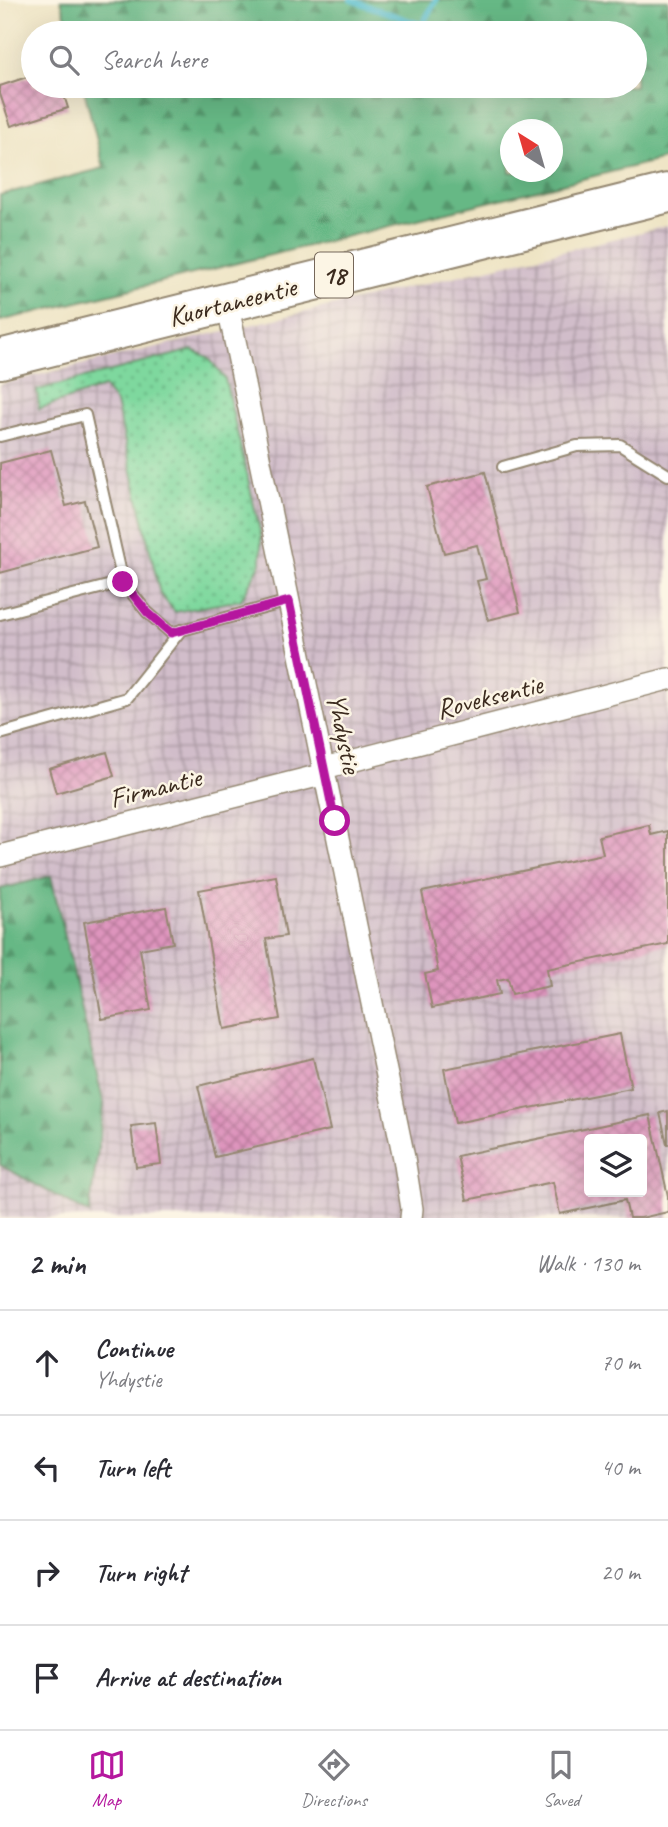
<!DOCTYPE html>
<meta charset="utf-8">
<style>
body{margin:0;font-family:Caveat,sans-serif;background:#f7f7f7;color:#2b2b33}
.controls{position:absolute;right:21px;bottom:21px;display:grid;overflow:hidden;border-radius:7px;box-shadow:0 7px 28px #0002}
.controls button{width:63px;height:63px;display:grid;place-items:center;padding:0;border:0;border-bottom:2px solid #e1e1e2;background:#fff;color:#2b2b33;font:35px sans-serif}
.compass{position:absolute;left:500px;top:119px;width:63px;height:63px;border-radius:50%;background:#fff;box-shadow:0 7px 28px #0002;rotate:323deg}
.stop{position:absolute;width:21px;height:21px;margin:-16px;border:5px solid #b5179e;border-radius:50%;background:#fff}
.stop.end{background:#b5179e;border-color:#fff;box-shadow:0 2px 7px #0008}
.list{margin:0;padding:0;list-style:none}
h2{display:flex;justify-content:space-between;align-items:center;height:91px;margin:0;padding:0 28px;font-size:30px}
h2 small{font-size:23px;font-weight:400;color:#7c7c81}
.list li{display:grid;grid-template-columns:46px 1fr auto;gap:21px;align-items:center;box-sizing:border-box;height:105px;padding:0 28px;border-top:2px solid #e1e1e2}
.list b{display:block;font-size:26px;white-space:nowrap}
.list p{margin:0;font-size:23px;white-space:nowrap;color:#7c7c81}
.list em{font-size:23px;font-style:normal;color:#7c7c81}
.icon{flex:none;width:38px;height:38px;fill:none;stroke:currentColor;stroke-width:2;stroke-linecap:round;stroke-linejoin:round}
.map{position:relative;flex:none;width:668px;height:1218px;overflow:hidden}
.search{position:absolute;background:#fff;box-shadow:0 7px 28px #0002;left:21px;right:21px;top:21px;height:77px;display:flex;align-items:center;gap:18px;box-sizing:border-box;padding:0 24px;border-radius:38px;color:#7c7c81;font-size:26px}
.sheet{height:511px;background:#fff}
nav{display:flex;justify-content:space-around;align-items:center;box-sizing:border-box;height:98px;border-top:2px solid #e1e1e2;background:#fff;font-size:19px;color:#7c7c81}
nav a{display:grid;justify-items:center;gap:4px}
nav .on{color:#b5179e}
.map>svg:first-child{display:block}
.industrial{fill:url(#industrial-grid);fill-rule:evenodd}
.grass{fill:url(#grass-dots);stroke:#5c815e;stroke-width:2}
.forest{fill:url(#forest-firs);stroke:#507152;stroke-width:2;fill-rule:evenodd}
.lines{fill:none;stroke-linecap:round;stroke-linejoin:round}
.stream{stroke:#53becf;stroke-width:6}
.building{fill:url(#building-cross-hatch);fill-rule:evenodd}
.lane-casing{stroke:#948771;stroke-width:14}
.street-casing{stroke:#948771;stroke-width:24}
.highway-casing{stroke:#948771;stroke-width:42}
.lane{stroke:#fff;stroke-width:10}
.street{stroke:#fff;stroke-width:21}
.highway{stroke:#fff;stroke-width:38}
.route{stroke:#b5179e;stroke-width:9}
.labels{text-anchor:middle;stroke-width:5;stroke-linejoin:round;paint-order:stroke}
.shield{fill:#fcf5e5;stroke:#75675a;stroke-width:2}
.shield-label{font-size:26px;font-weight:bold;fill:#3b2a1e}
.street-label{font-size:28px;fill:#3b2a1e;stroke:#fcf5e5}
</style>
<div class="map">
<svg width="668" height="1218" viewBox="0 0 668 1218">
<defs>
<pattern id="industrial-grid" width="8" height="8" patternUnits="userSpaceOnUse" patternTransform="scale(1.75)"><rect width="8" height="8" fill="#d1bdca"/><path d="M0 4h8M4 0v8" fill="none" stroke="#ab9aa3"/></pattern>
<pattern id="grass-dots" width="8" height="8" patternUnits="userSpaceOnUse" patternTransform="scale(1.75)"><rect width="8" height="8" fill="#7ed89e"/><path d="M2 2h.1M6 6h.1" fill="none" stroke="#68af80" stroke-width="1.8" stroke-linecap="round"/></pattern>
<pattern id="forest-firs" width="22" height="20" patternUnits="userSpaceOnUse" patternTransform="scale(1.75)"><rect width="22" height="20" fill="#66b885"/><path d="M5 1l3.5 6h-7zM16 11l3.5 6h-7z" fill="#55966c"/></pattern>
<pattern id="building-cross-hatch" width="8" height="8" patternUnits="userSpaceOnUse" patternTransform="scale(1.75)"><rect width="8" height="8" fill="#de94bd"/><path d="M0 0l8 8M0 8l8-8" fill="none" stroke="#b57999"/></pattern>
</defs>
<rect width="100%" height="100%" fill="#fcf5e5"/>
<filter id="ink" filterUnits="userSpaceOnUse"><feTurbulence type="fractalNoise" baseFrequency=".0143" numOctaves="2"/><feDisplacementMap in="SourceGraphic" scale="14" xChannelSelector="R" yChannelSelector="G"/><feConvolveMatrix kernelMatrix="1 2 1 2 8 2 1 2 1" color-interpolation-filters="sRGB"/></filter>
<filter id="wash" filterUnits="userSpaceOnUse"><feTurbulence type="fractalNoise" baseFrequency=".00686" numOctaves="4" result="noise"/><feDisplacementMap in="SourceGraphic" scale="28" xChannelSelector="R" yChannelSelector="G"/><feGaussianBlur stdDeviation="1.57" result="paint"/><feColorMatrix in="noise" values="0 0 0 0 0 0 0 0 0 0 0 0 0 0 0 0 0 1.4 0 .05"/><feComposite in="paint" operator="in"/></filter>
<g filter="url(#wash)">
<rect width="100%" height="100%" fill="#eee4c4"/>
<path class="industrial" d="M 668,226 L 668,1218 L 0,1218 L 0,384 ZM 589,1139 L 642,1139 L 642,1192 L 589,1192 Z"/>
<path class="grass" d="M 192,350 L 208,357 L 225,379 L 261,535 L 261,563 L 241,600 L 175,612 L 160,594 L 116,403 L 104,387 L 39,409 L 37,390 Z"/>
<path class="forest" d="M 61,0 L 668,0 L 668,158 L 0,321 L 0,195 L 104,168 L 83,86 L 635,86 L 635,33 L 70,33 ZM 510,130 L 552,130 L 552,172 L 510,172 Z
M 51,876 L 104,1105 L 89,1214 L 0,1165 L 0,889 Z"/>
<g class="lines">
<path class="stream" d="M 351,0 L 422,25 L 436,0"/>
</g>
<g id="blocks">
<path class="building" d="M 33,75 L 33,86 L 61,86 L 68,108 L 11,126 L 0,94 L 0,86 Z
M 51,450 L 66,506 L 85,501 L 97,547 L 0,573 L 0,463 Z
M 485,472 L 520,612 L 488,620 L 477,581 L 486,579 L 477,545 L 444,553 L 427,487 Z
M 107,752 L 114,776 L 56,793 L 49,769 Z
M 649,825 L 651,835 L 668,831 L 668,944 L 547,969 L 550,986 L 512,994 L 508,978 L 497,980 L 500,994 L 432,1008 L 425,974 L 438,971 L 422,892 L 603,854 L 599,836 Z
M 276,876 L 286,936 L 266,939 L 280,1019 L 224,1029 L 199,890 Z
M 166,907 L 173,943 L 140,949 L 151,1010 L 102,1019 L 84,922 Z
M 620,1034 L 631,1088 L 455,1123 L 444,1069 Z
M 313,1058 L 330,1130 L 215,1157 L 198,1086 Z
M 668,1111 L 668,1144 L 667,1144 L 660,1113 Z
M 650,1115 L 668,1196 L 668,1212 L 641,1218 L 629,1218 L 625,1200 L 560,1214 L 553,1182 L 467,1200 L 457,1156 ZM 589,1139 L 642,1139 L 642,1192 L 589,1192 Z
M 156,1123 L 161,1164 L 136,1167 L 131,1126 Z"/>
</g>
</g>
<g filter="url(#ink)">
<use href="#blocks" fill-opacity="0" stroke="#948771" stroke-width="2"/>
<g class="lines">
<defs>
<path id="lane" d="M 0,436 L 85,415 L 123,582 L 147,612 L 171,633 L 289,601
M 503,467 L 577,446 L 620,445 L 668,475
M 0,614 L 123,582
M 0,734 L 127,698 L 181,630"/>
<path id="street" d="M 227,302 L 404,1158 L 412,1209 L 411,1218
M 324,768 L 668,679
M 0,856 L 325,774"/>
<path id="highway" d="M 0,359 L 668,193"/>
</defs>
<use href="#lane" class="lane-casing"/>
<use href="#street" class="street-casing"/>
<use href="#highway" class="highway-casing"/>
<use href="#lane" class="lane"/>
<use href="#street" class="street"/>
<use href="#highway" class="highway"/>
</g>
</g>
<g class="lines" filter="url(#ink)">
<path class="route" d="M 123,582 L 147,612 L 171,633 L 289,601 L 335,821"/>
</g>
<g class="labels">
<rect class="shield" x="315" y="252.5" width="38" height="45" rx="5"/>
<g class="shield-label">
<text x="334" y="284">18</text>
</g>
<g class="street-label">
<text transform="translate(232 301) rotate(-14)" y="10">Kuortaneentie</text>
<text transform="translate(489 696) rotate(-14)" y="10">Roveksentie</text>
<text transform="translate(345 733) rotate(78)" y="10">Yhdystie</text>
<text transform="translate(155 787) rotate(-14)" y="10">Firmantie</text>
</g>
</g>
</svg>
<div class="controls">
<button><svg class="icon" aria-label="layers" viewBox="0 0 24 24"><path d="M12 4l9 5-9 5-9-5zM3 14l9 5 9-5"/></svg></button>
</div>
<svg class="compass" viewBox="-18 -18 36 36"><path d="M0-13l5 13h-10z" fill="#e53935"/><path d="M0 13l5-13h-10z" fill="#7c7c81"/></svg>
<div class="stop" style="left:335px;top:821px"></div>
<div class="stop end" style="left:123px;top:582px"></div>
<div class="search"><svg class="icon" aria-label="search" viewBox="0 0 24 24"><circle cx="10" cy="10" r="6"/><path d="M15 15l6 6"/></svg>Search here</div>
</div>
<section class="sheet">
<h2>2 min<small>Walk · 130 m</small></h2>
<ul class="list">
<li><svg class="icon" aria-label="ahead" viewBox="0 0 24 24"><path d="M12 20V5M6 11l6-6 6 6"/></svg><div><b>Continue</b><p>Yhdystie</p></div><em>70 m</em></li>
<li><svg class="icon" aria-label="left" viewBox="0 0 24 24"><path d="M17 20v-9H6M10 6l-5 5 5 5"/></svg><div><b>Turn left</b></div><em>40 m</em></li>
<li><svg class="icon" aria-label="right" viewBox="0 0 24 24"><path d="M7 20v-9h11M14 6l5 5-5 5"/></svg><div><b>Turn right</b></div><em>20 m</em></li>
<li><svg class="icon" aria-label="arrive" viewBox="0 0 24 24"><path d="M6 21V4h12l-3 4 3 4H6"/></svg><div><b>Arrive at destination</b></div></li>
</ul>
</section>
<nav>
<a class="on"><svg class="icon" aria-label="map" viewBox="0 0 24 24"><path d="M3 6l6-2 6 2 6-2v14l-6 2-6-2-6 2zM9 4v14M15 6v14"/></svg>Map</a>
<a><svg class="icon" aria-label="directions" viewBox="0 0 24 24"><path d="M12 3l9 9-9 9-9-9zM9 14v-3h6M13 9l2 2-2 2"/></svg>Directions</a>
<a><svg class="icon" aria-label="saved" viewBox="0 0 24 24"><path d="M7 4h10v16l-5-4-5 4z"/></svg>Saved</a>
</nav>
